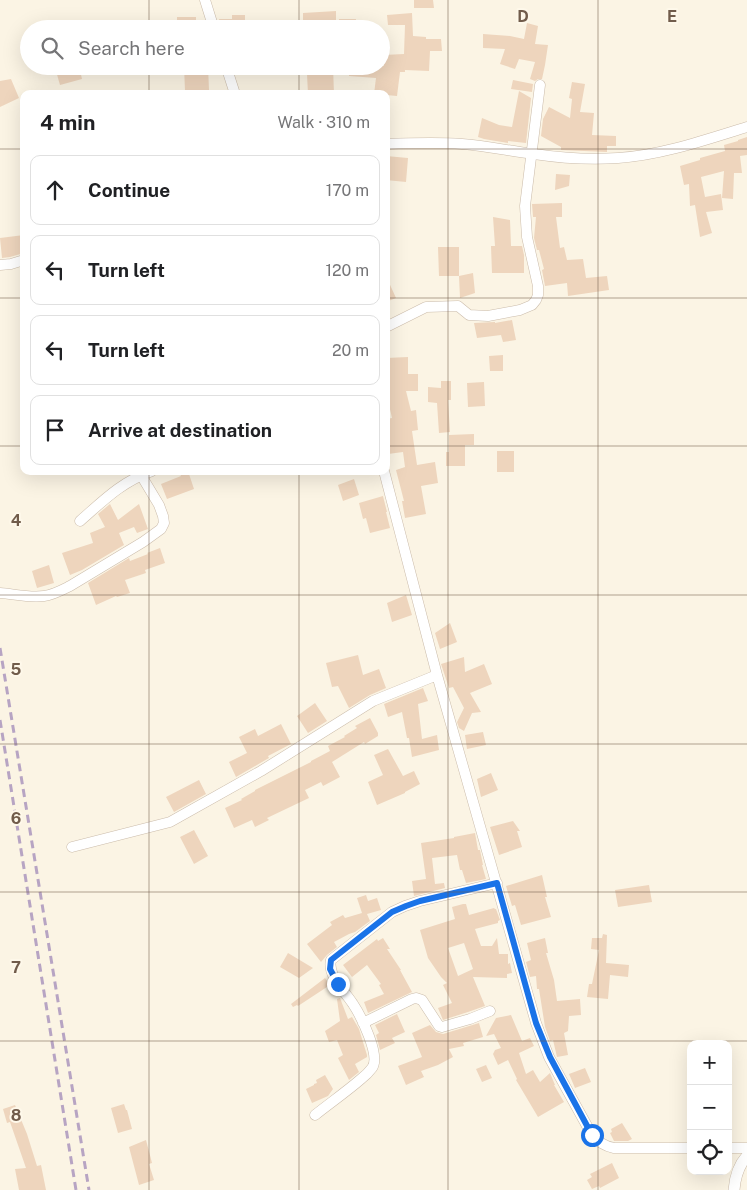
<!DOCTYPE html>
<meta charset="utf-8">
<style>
body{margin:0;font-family:"Public Sans",sans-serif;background:#f6f6f6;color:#202124}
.controls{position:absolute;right:15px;bottom:15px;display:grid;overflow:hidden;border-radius:10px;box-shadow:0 5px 20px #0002}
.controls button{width:45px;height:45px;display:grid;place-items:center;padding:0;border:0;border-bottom:1px solid #e0e0e0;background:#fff;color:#202124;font:25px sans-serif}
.stop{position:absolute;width:15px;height:15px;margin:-11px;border:4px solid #1a73e8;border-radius:50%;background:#fff}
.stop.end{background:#1a73e8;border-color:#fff;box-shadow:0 1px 5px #0008}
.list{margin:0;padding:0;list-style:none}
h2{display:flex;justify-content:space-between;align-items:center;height:65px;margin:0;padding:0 20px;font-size:21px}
h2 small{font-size:16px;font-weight:400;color:#757577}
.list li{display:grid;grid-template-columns:32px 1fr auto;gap:15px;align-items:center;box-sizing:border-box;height:70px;margin:0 10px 10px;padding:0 10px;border:1px solid #e0e0e0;border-radius:10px}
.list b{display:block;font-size:19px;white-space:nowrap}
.list em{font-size:16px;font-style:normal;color:#757577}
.icon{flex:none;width:28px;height:28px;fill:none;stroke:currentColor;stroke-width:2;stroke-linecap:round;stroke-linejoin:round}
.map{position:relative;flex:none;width:747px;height:1190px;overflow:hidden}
.search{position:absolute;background:#fff;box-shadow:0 5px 20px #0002;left:20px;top:20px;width:370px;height:55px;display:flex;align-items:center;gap:12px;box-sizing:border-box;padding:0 18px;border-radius:28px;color:#757577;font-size:19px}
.panel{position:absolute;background:#fff;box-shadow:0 5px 20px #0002;left:20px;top:90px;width:370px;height:385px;border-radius:10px}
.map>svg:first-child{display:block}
.building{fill:#eed5bd;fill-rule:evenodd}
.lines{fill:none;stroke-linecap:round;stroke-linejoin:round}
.minor-casing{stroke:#cbbcab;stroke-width:11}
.tertiary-casing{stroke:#cbbcab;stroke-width:12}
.minor{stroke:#fff;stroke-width:10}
.tertiary{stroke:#fff;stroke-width:11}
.rail{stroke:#b7a4c3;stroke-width:3;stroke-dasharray:8 5;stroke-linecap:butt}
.route{stroke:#1a73e8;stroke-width:6}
.grid{fill:none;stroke:#715c4b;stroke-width:1;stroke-opacity:0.55}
.grid-label{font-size:16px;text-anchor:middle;font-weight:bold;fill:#715c4b;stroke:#fef8ea;stroke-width:4;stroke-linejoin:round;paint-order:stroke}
</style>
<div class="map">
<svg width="747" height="1190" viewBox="0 0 747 1190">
<rect width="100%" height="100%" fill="#fbf4e4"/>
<path class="building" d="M 414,0 L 433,0 L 434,8 L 414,8 Z
M 336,11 L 336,24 L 322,25 L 322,29 L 276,29 L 276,20 L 303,20 L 303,13 Z
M 412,13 L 413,36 L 426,37 L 426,39 L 441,39 L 442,51 L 430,51 L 429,71 L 405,70 L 405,72 L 400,72 L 397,96 L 386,95 L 386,94 L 374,94 L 376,78 L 349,76 L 349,66 L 384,66 L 384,55 L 404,54 L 405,25 L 388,25 L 387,15 Z
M 232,15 L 245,15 L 245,29 L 221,29 L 219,19 L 232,19 Z
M 177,17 L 196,17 L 196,29 L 177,29 Z
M 339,19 L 356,19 L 355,29 L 339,29 Z
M 527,23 L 538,26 L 535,44 L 548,45 L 545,65 L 542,79 L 538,79 L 535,81 L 530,79 L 535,62 L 519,59 L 515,69 L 500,64 L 505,49 L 483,48 L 483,34 L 510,36 L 524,39 Z
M 76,66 L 79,66 L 82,79 L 60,85 L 56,71 Z
M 184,66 L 208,66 L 209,90 L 185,91 Z
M 282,66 L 333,67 L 334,94 L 308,94 L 307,74 L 283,75 Z
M 11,79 L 19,98 L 0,107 L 0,81 Z
M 513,80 L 533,84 L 532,92 L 511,89 Z
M 572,82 L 585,84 L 580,112 L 594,113 L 592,135 L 616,136 L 616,146 L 607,146 L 607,152 L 561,150 L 561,147 L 541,136 L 543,119 L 549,107 L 570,118 L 572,99 L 569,98 Z
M 519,91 L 531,98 L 526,143 L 508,141 L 508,143 L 484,139 L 478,137 L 482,118 L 499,125 L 512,127 Z
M 747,137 L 747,155 L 740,156 L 742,173 L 734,173 L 733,199 L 722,198 L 724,171 L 701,177 L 705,197 L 721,194 L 723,210 L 706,212 L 712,233 L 700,237 L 695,205 L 690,206 L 689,184 L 684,185 L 680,166 L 700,160 L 700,158 L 725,151 L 724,145 L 738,141 L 738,140 Z
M 386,156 L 408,158 L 406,182 L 386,180 Z
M 556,174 L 570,175 L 569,186 L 555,190 Z
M 562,203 L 562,217 L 556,217 L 560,248 L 564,247 L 567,260 L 583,259 L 586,278 L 607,276 L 609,290 L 568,296 L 567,283 L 545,286 L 542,270 L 544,269 L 539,250 L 537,250 L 534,238 L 536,217 L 533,217 L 532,204 Z
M 493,217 L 510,220 L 511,246 L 522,246 L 524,255 L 524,273 L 492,273 L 491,246 L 495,246 Z
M 24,235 L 24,253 L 10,257 L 2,258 L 0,238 Z
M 438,247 L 459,247 L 459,276 L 439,276 Z
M 473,273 L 475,293 L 460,298 L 459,276 Z
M 386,276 L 396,298 L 386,302 Z
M 512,320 L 516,340 L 503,342 L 501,335 L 477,338 L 474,323 L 495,322 L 495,323 Z
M 503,355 L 503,371 L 490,371 L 489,356 Z
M 408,357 L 408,374 L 418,374 L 418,391 L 406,391 L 411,411 L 416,410 L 418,430 L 412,431 L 417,465 L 435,462 L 438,483 L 421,486 L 426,514 L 405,518 L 402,501 L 404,501 L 396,470 L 405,467 L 403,452 L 388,454 L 386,450 L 386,419 L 392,418 L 386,392 L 386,358 Z
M 441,381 L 451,381 L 451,400 L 448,400 L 450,432 L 439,433 L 437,403 L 428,402 L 428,387 L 441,388 Z
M 484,382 L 485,406 L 468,407 L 467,383 Z
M 474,434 L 474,445 L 465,445 L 465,466 L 446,466 L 446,452 L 449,452 L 449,435 Z
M 497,451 L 514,451 L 514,472 L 497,472 Z
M 188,471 L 194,489 L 167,499 L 161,484 L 181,476 L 180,474 Z
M 354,479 L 359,495 L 343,501 L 338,485 Z
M 383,496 L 387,512 L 386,512 L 390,528 L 370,533 L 366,518 L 363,519 L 359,503 Z
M 110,504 L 118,520 L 139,504 L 148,529 L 137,533 L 134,527 L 119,533 L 124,545 L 82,570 L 70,575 L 62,553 L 93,543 L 90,533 L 105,527 L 98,514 Z
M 160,548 L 165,563 L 145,570 L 146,573 L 125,580 L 130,593 L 117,597 L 116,596 L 96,605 L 88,583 L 129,558 L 130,561 L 148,554 L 147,553 Z
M 49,565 L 54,583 L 37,588 L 32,571 Z
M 406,595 L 412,615 L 392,622 L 387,603 Z
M 450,623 L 457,642 L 440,649 L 435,633 Z
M 358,655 L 363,675 L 379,669 L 386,688 L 370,695 L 349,708 L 338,686 L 332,687 L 326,663 Z
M 464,657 L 465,672 L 484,664 L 492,684 L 470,693 L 481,712 L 472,713 L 464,731 L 459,728 L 457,722 L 464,708 L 453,687 L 449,688 L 441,664 Z
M 423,688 L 428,701 L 418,704 L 422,739 L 437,735 L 439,750 L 412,757 L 409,738 L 407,738 L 402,712 L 388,717 L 384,704 Z
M 315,703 L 327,721 L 308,733 L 297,716 Z
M 370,718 L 378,733 L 378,736 L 365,744 L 364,742 L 332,762 L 340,777 L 323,786 L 321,782 L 305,790 L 309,798 L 267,818 L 269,820 L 255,827 L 252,820 L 234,828 L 225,808 L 242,800 L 241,799 L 255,791 L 255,790 L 311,762 L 311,761 L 330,751 L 328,746 L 345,737 L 344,736 L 357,728 L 355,726 Z
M 281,724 L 291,744 L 268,756 L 269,758 L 236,777 L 229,762 L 247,753 L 239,737 L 255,729 L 258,736 Z
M 483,732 L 486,745 L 467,749 L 465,735 Z
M 388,749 L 403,776 L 414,771 L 420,784 L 405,792 L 405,793 L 377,805 L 368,782 L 383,775 L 374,755 Z
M 491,773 L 498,790 L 481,797 L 477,779 Z
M 199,780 L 206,794 L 174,812 L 166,797 Z
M 513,821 L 520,831 L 517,831 L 522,847 L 499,855 L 490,827 Z
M 194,830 L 208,856 L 194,864 L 180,837 Z
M 475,833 L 478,850 L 480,850 L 483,865 L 482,865 L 486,879 L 466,883 L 462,870 L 460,870 L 457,855 L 432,858 L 435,884 L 444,883 L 445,888 L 414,896 L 412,881 L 426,879 L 421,843 L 454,838 L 454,837 Z
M 542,875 L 547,897 L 545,897 L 551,917 L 521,925 L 515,905 L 512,906 L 506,886 Z
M 649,885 L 652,902 L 618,907 L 615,890 Z
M 366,895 L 368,901 L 377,898 L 381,910 L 367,914 L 370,921 L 355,932 L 349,934 L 334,942 L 337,947 L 327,955 L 321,962 L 307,944 L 332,925 L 330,922 L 343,915 L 345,918 L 362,913 L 357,898 Z
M 463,904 L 466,904 L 469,915 L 494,908 L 495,909 L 496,909 L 500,920 L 498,921 L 498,923 L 475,929 L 481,946 L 492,946 L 497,938 L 499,954 L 508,954 L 508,964 L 510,963 L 512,973 L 507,974 L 507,978 L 473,977 L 485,1006 L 468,1012 L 443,1020 L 438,1008 L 452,1003 L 443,985 L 447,983 L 441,977 L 428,958 L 420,930 L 455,919 L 452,907 ZM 464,943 L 473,969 L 458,976 L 448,948 Z
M 603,934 L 607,935 L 606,963 L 629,965 L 628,977 L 610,975 L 608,999 L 587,997 L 589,984 L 592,984 L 599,950 L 591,949 L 592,938 L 602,938 Z
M 383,938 L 390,949 L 387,949 L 401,970 L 400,970 L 412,992 L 368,1013 L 364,1002 L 384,994 L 379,985 L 381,984 L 367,965 L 352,977 L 343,965 L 377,939 L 378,941 Z
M 545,938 L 548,953 L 546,953 L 554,980 L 557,1001 L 580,999 L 581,1015 L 569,1016 L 568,1031 L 564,1033 L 568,1055 L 557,1057 L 553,1040 L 550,1041 L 545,1027 L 539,989 L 537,989 L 536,976 L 530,977 L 526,962 L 531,960 L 527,943 Z
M 288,953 L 313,968 L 299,978 L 280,967 Z
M 325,978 L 330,985 L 298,1006 L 297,1005 L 293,1007 L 291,1004 Z
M 340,998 L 348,1019 L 352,1017 L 359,1029 L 367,1055 L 367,1057 L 355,1064 L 359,1072 L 349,1080 L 338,1058 L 343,1055 L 337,1040 L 329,1042 L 325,1031 L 340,1021 L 337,999 Z
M 397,1014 L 405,1032 L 392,1038 L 395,1043 L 380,1050 L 376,1035 L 379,1033 L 375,1025 Z
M 511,1015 L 522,1041 L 530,1038 L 534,1046 L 519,1053 L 526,1074 L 533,1070 L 540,1082 L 550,1073 L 555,1085 L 554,1085 L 564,1102 L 538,1117 L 516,1080 L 517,1079 L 508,1060 L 498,1065 L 493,1054 L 495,1050 L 501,1048 L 494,1034 L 486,1036 L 496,1018 Z
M 479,1023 L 483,1037 L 463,1043 L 464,1046 L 449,1049 L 453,1057 L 438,1065 L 421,1071 L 424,1077 L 406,1085 L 398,1066 L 422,1057 L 412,1033 L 430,1025 L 436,1032 L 443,1034 Z
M 486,1065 L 492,1078 L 482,1082 L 476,1069 Z
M 585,1068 L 591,1082 L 575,1088 L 569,1074 Z
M 325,1075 L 333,1089 L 328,1096 L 312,1103 L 306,1089 L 314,1085 L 314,1084 L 317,1083 L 316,1080 Z
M 124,1104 L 126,1110 L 127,1110 L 132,1129 L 118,1133 L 111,1108 Z
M 15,1105 L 27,1134 L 37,1166 L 41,1165 L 46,1190 L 19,1190 L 15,1169 L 26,1168 L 10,1122 L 7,1123 L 3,1109 Z
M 622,1123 L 632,1139 L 628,1141 L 614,1141 L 610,1133 L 612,1132 L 611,1129 Z
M 146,1140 L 152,1163 L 149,1164 L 154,1180 L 139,1185 L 129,1147 Z
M 612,1163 L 619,1178 L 600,1188 L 599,1186 L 592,1189 L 587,1180 L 592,1177 L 590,1174 Z"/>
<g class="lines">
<defs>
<path id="minor" d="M 205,0 L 214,29
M 226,66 L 235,94
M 386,144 C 411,143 437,142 462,144 C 487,146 510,151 534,154 C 561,158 590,160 618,158 C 662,155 705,140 747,127
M 0,265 L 11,264 L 24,260
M 386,327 L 426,307 L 458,306 L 469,315 L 488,316 L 520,310 L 532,305 L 536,300 L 538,295 L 538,286 L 527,237 L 525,206 L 540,85
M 384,471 L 437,675 L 536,1023 L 549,1057 L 592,1135 C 599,1142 604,1146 614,1148 L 691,1148
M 80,521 C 103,501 121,482 152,471
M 0,593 C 14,594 29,598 44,596 C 53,595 62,590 70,586 L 143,542 L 161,529 L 164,523 L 163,516 L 159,505 L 141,475
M 72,847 L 170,822 L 261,771 L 373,701 L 437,675
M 363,1023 L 412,999 L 416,998 L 422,1000 L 439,1026 L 442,1027 L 470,1019 L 490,1011
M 315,1115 C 330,1103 346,1092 361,1079 C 365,1076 369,1072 372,1068 C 381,1056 361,1016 353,1004 C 345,991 327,976 331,960 L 392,912 L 405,906 L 420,901 L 497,883
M 728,1148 L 747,1148"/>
<path id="tertiary" d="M 734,1190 C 735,1177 738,1166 747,1156"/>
</defs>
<use href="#minor" class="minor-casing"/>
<use href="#tertiary" class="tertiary-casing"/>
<use href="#minor" class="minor"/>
<use href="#tertiary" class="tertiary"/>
<path class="rail" d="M 0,648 L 89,1190
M 0,720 L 76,1190"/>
</g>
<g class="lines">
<path class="route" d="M 338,984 L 330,969 L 331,960 L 392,912 L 406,906 L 420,901 L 497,883 L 536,1023 L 550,1057 L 592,1135"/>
</g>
<path class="grid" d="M 149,0 L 149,29M 299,0 L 299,29M 448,0 L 448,1190M 598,0 L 598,1190M 149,66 L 149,94M 299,66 L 299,94M 0,149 L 24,149M 386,149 L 747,149M 0,298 L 24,298M 386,298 L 747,298M 0,446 L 24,446M 386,446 L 747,446M 149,471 L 149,1190M 299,471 L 299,1190M 0,595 L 747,595M 0,744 L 747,744M 0,892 L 747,892M 0,1041 L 747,1041"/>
<g class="grid-label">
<text x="523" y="22">D</text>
<text x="672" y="22">E</text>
<text x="16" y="526">4</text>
<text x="16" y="675">5</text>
<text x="16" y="824">6</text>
<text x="16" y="973">7</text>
<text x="16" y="1121">8</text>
</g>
</svg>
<div class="controls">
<button>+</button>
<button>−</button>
<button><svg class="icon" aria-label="locate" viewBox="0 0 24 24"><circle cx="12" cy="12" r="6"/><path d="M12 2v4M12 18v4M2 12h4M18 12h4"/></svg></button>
</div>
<div class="stop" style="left:592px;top:1135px"></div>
<div class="stop end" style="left:338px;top:984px"></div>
<div class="search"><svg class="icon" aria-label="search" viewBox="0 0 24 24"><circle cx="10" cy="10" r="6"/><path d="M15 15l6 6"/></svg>Search here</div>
<section class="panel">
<h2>4 min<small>Walk · 310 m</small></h2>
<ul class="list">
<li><svg class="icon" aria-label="ahead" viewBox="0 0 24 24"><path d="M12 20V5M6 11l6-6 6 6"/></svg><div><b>Continue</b></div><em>170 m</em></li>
<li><svg class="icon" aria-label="left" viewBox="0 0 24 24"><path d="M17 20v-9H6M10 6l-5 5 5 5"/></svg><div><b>Turn left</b></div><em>120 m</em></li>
<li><svg class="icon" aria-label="left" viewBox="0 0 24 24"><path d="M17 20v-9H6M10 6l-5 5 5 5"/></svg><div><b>Turn left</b></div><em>20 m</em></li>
<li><svg class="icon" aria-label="arrive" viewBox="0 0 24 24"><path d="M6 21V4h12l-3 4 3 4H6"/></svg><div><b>Arrive at destination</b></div></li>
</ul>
</section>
</div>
